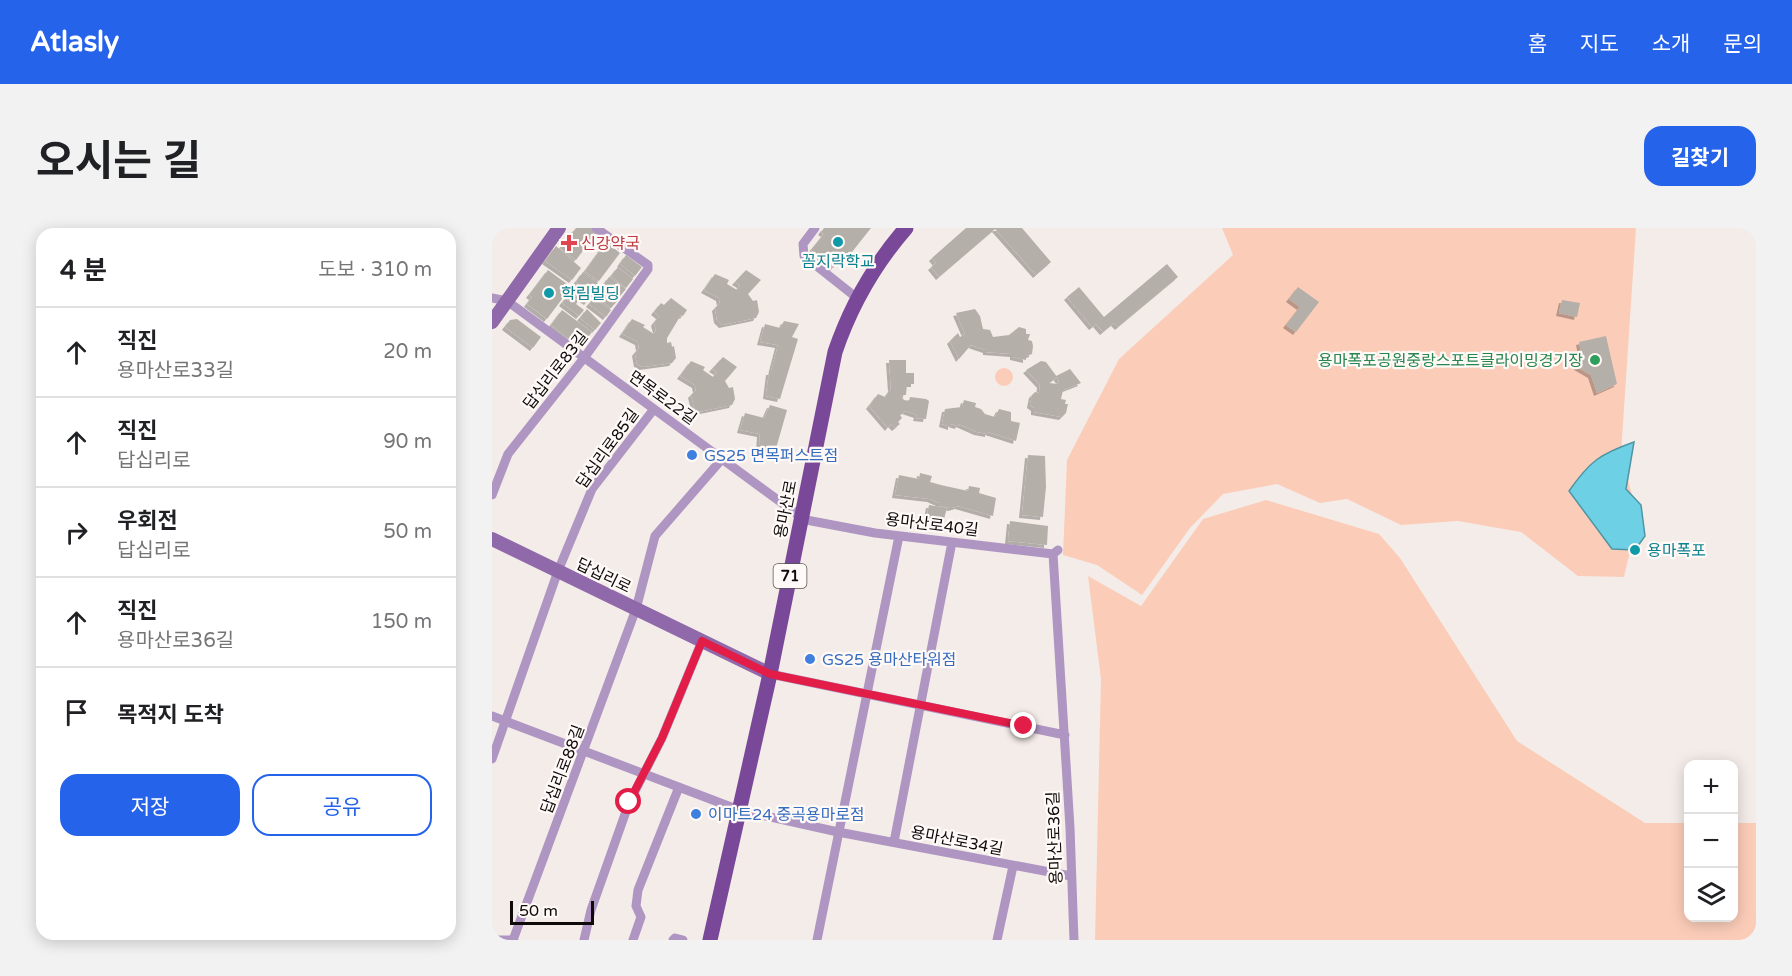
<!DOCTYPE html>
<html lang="ko">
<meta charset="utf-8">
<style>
body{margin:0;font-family:"Varela Round","Noto Sans KR",sans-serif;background:#f2f2f2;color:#202124}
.controls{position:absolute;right:18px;bottom:18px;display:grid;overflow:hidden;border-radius:12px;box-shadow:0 3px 15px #0003}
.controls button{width:54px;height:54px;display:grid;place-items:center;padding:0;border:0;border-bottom:2px solid #e0e0e0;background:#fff;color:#202124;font:30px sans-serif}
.scale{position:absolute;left:18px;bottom:15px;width:84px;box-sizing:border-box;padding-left:6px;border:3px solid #0e0b0a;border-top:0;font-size:16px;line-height:21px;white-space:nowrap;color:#0e0b0a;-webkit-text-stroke:4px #fffaf8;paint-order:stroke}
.stop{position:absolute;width:18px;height:18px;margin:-14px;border:4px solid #e11d48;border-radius:50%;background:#fff}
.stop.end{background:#e11d48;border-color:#fff;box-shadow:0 2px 6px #0008}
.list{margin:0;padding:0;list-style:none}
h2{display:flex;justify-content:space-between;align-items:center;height:78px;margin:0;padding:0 24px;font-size:26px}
h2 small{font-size:20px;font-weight:400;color:#757577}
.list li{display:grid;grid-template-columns:39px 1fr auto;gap:18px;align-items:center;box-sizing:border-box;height:90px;padding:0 24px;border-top:2px solid #e0e0e0}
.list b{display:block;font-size:22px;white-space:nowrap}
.list p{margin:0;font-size:20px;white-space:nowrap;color:#757577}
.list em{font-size:20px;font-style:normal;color:#757577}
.actions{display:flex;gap:12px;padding:18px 24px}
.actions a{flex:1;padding:14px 0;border:2px solid #2563eb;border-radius:18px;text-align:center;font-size:21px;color:#2563eb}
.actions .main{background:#2563eb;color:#fff}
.icon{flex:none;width:33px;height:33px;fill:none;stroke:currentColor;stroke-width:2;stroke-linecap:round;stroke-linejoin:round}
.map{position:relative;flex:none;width:1264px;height:712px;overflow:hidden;border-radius:18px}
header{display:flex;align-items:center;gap:36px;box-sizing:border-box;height:84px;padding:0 30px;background:#2563eb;color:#fff}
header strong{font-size:28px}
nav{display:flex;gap:33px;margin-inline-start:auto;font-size:21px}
.intro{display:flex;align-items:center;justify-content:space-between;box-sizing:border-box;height:144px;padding:0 36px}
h1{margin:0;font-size:42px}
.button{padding:15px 27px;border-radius:18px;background:#2563eb;color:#fff;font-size:21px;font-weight:700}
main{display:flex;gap:36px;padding:0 36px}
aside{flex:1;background:#fff;border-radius:18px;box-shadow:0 3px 15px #0003}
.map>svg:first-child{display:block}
.green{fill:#fbcdb9}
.water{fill:#6dd0e5;stroke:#5095a3;stroke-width:1.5}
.building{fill:#b5afa9;filter:url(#shadow)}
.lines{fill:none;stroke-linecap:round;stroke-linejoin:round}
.street{stroke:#af95c2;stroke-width:9}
.secondary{stroke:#9069aa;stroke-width:14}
.primary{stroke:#7a4899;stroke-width:15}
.route{stroke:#e11d48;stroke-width:8}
.culture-dot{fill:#0f9aa8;stroke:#fffaf8;stroke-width:2}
.health-dot{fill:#e0444e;stroke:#fffaf8;stroke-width:2}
.leisure-dot{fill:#2e9e5b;stroke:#fffaf8;stroke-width:2}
.shop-dot{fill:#3f7fe0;stroke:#fffaf8;stroke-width:2}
.labels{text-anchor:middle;stroke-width:4.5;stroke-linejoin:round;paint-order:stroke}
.shield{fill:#fffaf8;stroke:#565351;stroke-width:1.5}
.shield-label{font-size:15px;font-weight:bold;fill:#0e0b0a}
.health-label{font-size:16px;fill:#be3a42;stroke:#fffaf8;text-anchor:start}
.culture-label{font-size:16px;fill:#0d838f;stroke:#fffaf8;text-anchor:start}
.leisure-label{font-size:16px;fill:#27864d;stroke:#fffaf8;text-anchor:end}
.street-label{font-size:16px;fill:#0e0b0a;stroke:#fffaf8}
.shop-label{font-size:16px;fill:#366cbe;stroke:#fffaf8;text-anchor:start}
</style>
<header>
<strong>Atlasly</strong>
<nav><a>홈</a><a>지도</a><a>소개</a><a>문의</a></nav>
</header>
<div class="intro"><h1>오시는 길</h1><a class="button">길찾기</a></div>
<main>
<aside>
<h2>4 분<small>도보 · 310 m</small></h2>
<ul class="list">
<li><svg class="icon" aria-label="ahead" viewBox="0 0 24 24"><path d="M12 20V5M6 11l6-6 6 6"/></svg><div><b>직진</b><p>용마산로33길</p></div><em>20 m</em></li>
<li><svg class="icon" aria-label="ahead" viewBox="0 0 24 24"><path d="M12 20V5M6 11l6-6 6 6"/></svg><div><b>직진</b><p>답십리로</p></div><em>90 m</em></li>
<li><svg class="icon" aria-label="right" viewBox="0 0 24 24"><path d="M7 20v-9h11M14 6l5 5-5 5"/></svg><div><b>우회전</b><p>답십리로</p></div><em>50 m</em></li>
<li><svg class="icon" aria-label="ahead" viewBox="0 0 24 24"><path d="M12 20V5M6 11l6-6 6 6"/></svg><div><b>직진</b><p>용마산로36길</p></div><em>150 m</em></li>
<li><svg class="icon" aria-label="arrive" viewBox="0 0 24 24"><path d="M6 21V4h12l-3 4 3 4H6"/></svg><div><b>목적지 도착</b></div></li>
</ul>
<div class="actions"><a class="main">저장</a><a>공유</a></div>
</aside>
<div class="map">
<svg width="1264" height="712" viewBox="0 0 1264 712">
<defs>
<filter id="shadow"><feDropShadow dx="-3" dy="3" stdDeviation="0" flood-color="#0004"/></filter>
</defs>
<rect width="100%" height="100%" fill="#f4ece8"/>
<path class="green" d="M 730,0 L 1144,0 L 1129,226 L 1146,289 L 1132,349 L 1086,348 L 1029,304 L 966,293 L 909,297 L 855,271 L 828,275 L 785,256 L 731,266 L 698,300 L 650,367 L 605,337 L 571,327 L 575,232 L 627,131 L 741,27 Z
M503 149a9 9 0 1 1 18 0a9 9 0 1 1-18 0Z
M 774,272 L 887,306 L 908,330 L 1025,513 L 1153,595 L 1196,595 L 1196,690 L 1242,690 L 1242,595 L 1264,595 L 1264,712 L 603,712 L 609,451 L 596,348 L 649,378 L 711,291 Z"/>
<path class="water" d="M 1142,214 L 1134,261 L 1149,277 L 1153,308 L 1143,322 L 1120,321 L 1077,263 C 1098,233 1108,226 1142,214 Z"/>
<path class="building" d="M 84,0 L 100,0 L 105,4 L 84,32 L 68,20 Z
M 332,0 L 379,0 L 356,29 L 352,26 L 341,40 L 319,22 L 332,6 L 329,4 Z
M 474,0 L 530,0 L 559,34 L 544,47 L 503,1 L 447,49 L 439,39 L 444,35 L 440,30 Z
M 114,14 L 128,25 L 107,53 L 93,43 Z
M 64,18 L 89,40 L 80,52 L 53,33 Z
M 134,27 L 150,39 L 143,48 L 128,36 Z
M 675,36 L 686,49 L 626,99 L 622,95 L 611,104 L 604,96 L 600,99 L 575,69 L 587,59 L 612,89 Z
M 126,39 L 141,51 L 134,60 L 119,48 Z
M 56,42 L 79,59 L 55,91 L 35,76 L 40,69 L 37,67 Z
M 254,42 L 269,52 L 256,66 L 261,73 L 265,72 L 267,84 L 264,90 L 230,97 L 225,92 L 223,80 L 228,75 L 227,70 L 212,62 L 223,46 L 237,52 L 235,56 L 245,62 L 248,57 L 243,54 Z
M 91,44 L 106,55 L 99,64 L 84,54 Z
M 117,49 L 134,61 L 128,68 L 111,57 Z
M 84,56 L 100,68 L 95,74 L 78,63 Z
M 110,58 L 127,71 L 119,80 L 103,67 Z
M 806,59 L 827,74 L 804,104 L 794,97 L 808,79 L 797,71 Z
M 77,66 L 86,73 L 84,76 L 92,82 L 87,88 L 70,75 Z
M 102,70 L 119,82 L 114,89 L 97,76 Z
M 179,70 L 195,82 L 191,88 L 189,87 L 175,110 L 175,115 L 179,114 L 180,119 L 182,118 L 184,130 L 180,135 L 150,139 L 145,136 L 143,125 L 147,120 L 146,114 L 130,106 L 140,91 L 153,97 L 151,99 L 162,106 L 164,102 L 162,95 L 167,88 L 162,84 L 169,75 L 172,77 Z
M 1070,72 L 1088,75 L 1085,89 L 1067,85 Z
M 95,81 L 109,95 L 103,102 L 88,90 Z
M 483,81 L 488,88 L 491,101 L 498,102 L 501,109 L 517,107 L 527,99 L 534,101 L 534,106 L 538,106 L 536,112 L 540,113 L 541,118 L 540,126 L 534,128 L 534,132 L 521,129 L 521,126 L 494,124 L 494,122 L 479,117 L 467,131 L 458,113 L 466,105 L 468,109 L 473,106 L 464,85 Z
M 70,82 L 100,104 L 90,117 L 85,113 L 83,116 L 59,97 Z
M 25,91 L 49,109 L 41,120 L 13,99 L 18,92 Z
M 292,93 L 307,96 L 300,109 L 306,111 L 288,171 L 274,168 L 277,144 L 279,144 L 286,117 L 268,114 L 273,96 L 288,100 Z
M 1114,108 L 1125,156 L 1105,165 L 1099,147 L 1085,139 L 1089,124 L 1087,114 Z
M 231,129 L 245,139 L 233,153 L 237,160 L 241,159 L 243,171 L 240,177 L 206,184 L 202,179 L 199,167 L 204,162 L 203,157 L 188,148 L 199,133 L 213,139 L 211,142 L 221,149 L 225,144 L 220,141 Z
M 397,132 L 414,132 L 414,145 L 422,145 L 422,156 L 415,156 L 414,167 L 408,167 L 412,172 L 417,173 L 418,169 L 434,171 L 437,173 L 434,191 L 424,190 L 425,187 L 413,183 L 408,187 L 410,190 L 406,194 L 408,196 L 403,200 L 399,196 L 396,200 L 377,178 L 386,166 L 393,169 L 399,161 Z
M 549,133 L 554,134 L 565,149 L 557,155 L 566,156 L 567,153 L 564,148 L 578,141 L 589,155 L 571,162 L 569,171 L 574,172 L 573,176 L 576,176 L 574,185 L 570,189 L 542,184 L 542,180 L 538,177 L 540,167 L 543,164 L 547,165 L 548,157 L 534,142 Z
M 472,172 L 484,175 L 483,179 L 489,181 L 493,186 L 503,189 L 507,181 L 519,184 L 519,193 L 528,195 L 524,213 L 496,204 L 496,206 L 485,204 L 467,196 L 466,198 L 459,196 L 459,199 L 450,196 L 453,181 L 470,179 Z
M 278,177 L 295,182 L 283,224 L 267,220 L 268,206 L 248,202 L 253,185 L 272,190 Z
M 536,227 L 553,228 L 554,259 L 551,289 L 530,287 Z
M 428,245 L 440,248 L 438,254 L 449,257 L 476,263 L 477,258 L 488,260 L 487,265 L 504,270 L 501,288 L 466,278 L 459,280 L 447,278 L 447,275 L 438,271 L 403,267 L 407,247 L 427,251 Z
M 437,277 L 455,280 L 452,291 L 435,287 Z
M 518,293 L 556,298 L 555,317 L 516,313 Z"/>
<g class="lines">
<path class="street" d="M 323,0 L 311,16 L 312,28 L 365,70
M 0,70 L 15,73 L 309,289
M 0,267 L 16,226 L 92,130 L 156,41 L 156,37 L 104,0
M 309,291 L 383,305 L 561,326 L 566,322
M 561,326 L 578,600 L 582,712
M 278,446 L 573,507
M 0,488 L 247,582 L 346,604 L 579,648
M 0,531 L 66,343 L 100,261 L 162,181
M 402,614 L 460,314
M 6,712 L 22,712
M 21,712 L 144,381 L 163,308 L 230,231
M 92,712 L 99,682 L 137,575 L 170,510 L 210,413
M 141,712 L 149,689 L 144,678 L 146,662 L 187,559
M 181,712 L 183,710 L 191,712
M 325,712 L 407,308
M 505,712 L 521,638"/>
<path class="secondary" d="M 0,94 L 67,0
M 0,311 L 278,446"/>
<path class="primary" d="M 218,712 L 278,446 L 343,124 C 359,77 381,38 414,0"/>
</g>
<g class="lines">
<path class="route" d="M 137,574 L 170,510 L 210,413 L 278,446 L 532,498"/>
</g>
<g class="culture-dot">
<circle cx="346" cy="14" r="6"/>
<circle cx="57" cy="65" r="6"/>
<circle cx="1143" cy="322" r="6"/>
</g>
<path class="health-dot" d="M74 6h6v6h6v6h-6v6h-6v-6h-6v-6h6z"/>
<circle class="leisure-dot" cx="1103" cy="132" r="6"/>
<g class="shop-dot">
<circle cx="200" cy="227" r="6"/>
<circle cx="318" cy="431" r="6"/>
<circle cx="204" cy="586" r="6"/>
</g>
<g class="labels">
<rect class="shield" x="281.5" y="336" width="33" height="24" rx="4.5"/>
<g class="shield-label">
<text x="298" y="353">71</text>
</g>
<g class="health-label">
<text x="89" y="21">신강약국</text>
</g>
<g class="culture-label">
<text x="346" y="39" text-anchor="middle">꼼지락학교</text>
<text x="69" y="71">학림빌딩</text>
<text x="1155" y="328">용마폭포</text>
</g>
<g class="leisure-label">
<text x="1091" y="138">용마폭포공원중랑스포트클라이밍경기장</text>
</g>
<g class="street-label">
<text transform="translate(63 142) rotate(-52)" y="6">답십리로83길</text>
<text transform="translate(171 169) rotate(36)" y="6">면목로22길</text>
<text transform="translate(115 220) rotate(-54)" y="6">답십리로85길</text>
<text transform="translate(293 281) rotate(-79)" y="6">용마산로</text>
<text transform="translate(440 296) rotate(7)" y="6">용마산로40길</text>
<text transform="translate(112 347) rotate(26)" y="6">답십리로</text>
<text transform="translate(70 541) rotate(-69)" y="6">답십리로88길</text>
<text transform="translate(562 610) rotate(-92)" y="6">용마산로36길</text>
<text transform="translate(465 612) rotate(11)" y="6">용마산로34길</text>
</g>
<g class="shop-label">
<text x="212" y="233">GS25 면목퍼스트점</text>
<text x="330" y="437">GS25 용마산타워점</text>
<text x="216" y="592">이마트24 중곡용마로점</text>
</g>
</g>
</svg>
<div class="controls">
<button>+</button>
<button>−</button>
<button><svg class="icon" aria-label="layers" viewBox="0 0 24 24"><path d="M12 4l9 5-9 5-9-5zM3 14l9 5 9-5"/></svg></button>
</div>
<div class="scale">50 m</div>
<div class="stop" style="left:137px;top:574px"></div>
<div class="stop end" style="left:532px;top:498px"></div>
</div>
</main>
